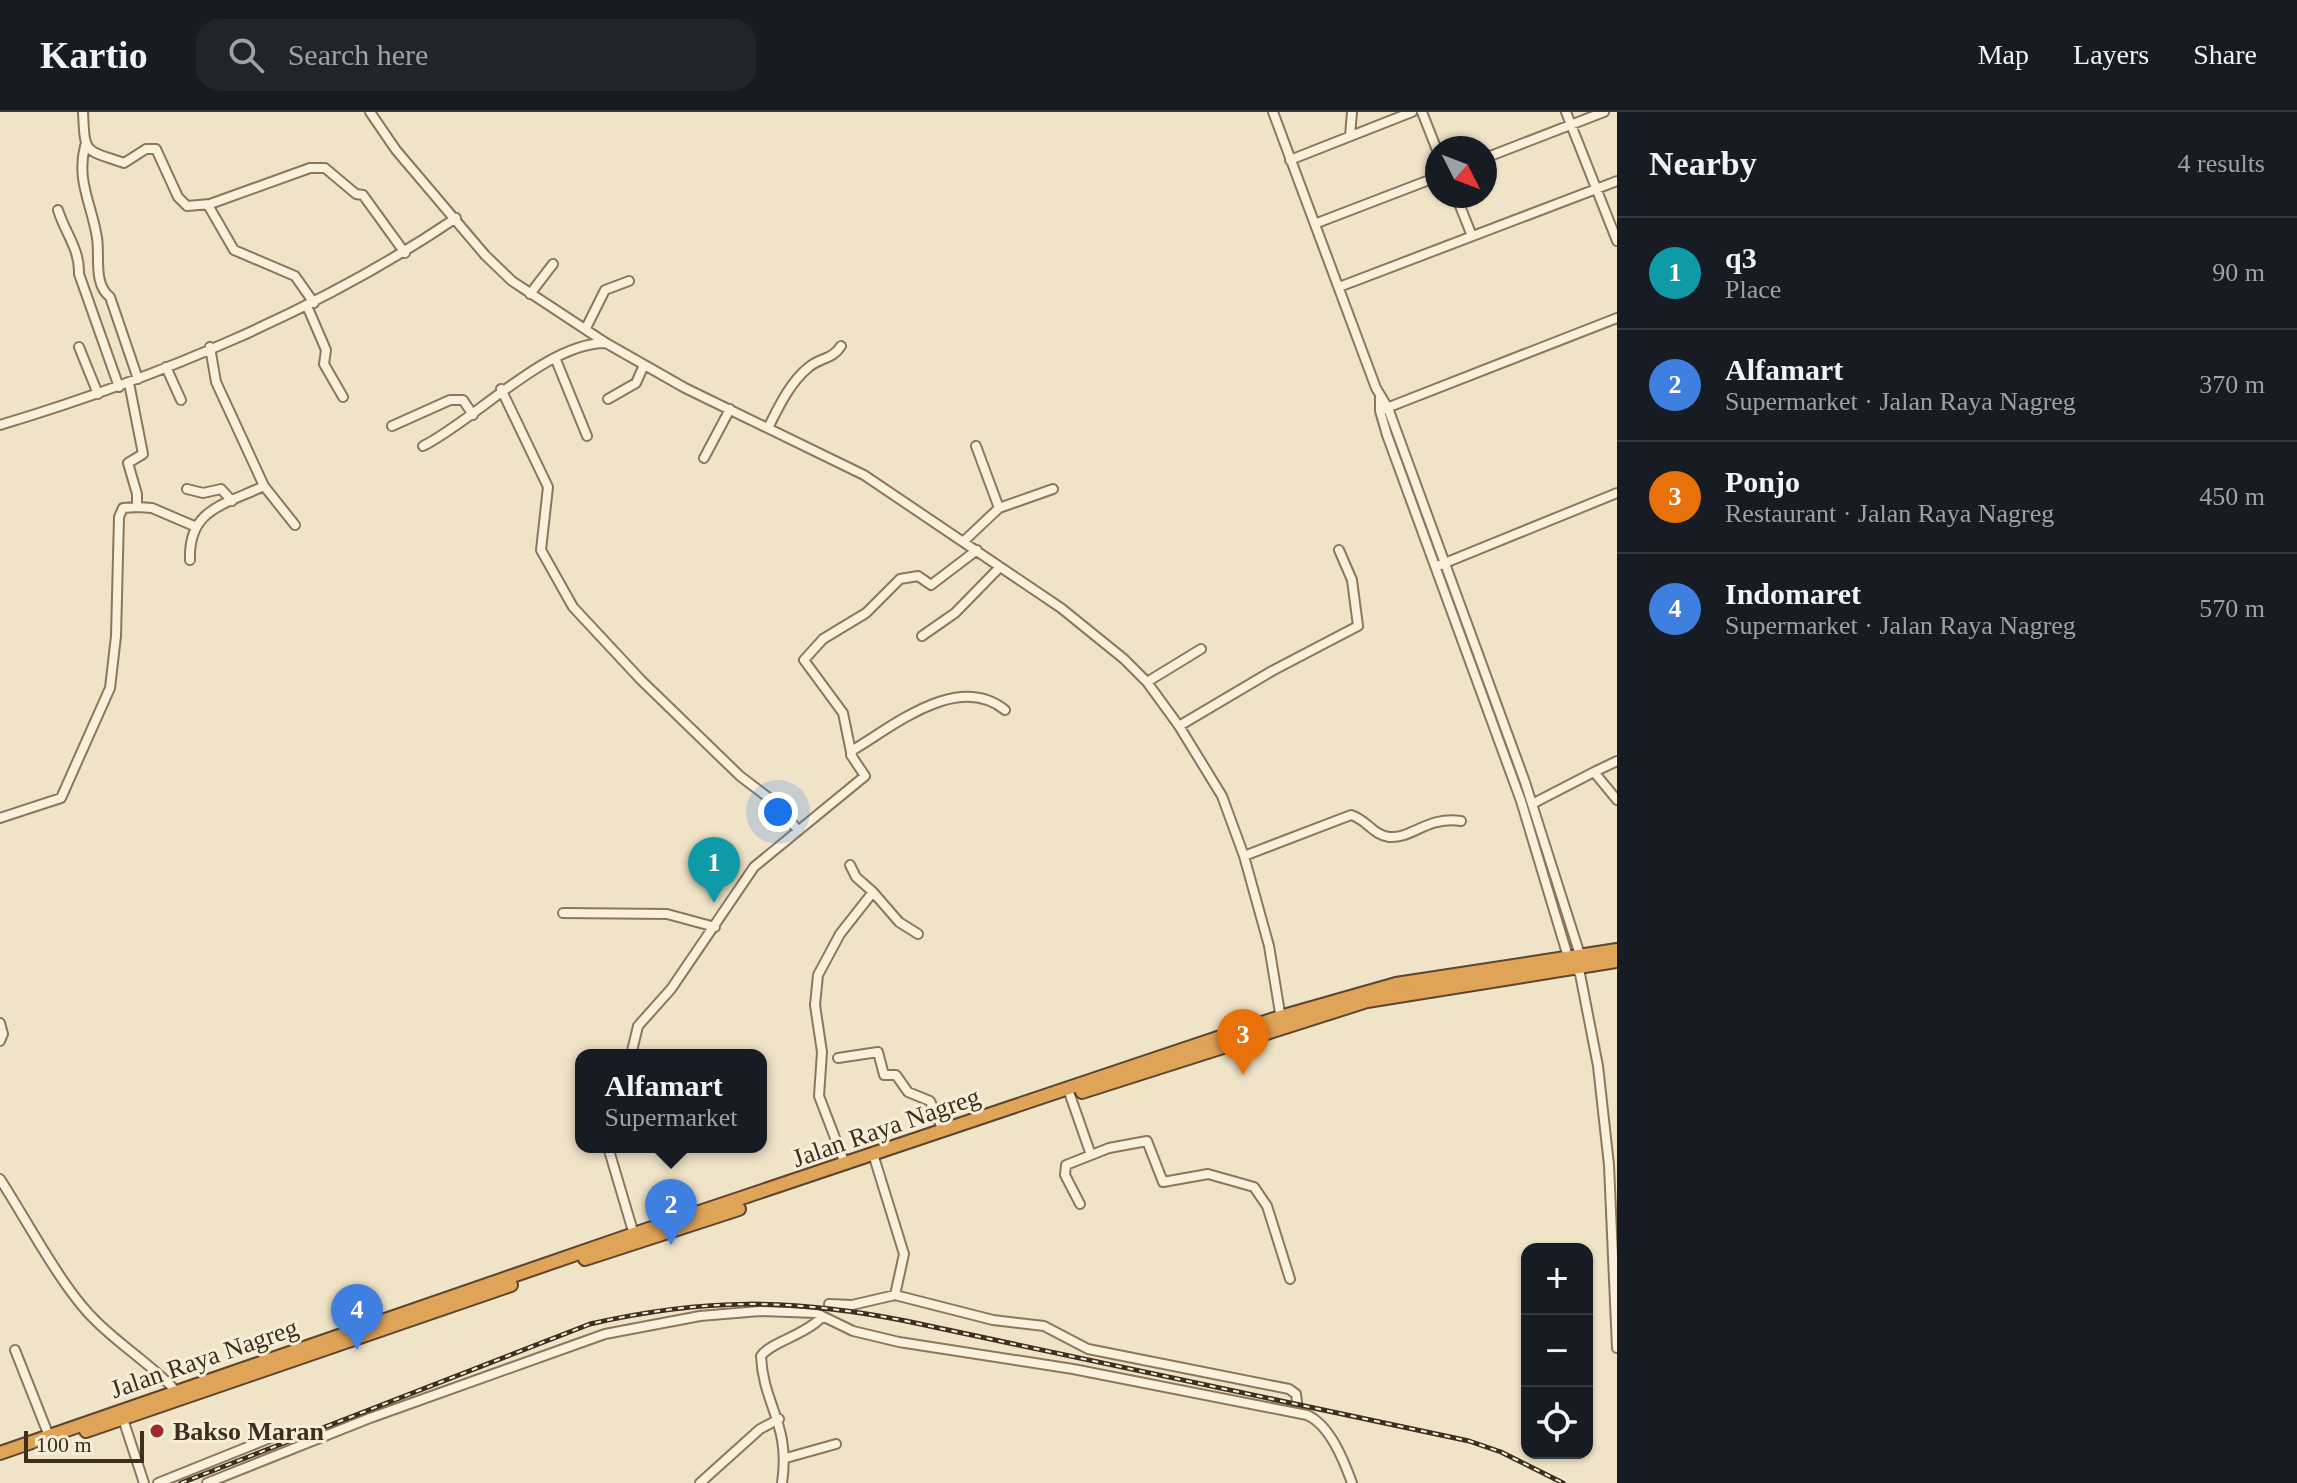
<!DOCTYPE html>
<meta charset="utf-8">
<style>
body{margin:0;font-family:Georgia,serif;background:#20242c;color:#f1f3f6}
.controls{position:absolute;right:24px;bottom:24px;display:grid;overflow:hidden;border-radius:16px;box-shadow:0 2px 6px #0004}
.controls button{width:72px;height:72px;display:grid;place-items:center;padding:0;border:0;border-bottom:2px solid #363941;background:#171b24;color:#f1f3f6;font:40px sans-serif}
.compass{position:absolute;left:1425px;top:24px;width:72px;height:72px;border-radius:50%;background:#171b24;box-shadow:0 2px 6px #0004;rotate:132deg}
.scale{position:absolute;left:24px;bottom:20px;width:120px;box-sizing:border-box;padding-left:8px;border:4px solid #3d2e20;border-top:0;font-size:22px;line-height:28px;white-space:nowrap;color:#3d2e20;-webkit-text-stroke:6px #f7eed8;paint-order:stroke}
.you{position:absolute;left:778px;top:700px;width:28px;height:28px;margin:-20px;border:6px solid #fff;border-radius:50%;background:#1a73e8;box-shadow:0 0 0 12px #1a73e833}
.badge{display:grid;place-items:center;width:52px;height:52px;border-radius:50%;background:#db2777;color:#fff;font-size:26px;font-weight:700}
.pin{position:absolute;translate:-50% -66px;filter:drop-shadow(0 2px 4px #0008)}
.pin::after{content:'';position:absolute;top:42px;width:28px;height:24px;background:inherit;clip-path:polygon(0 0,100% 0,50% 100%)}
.popup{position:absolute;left:575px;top:937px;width:192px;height:104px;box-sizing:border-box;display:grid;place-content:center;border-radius:16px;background:#171b24;filter:drop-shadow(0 2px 6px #0005);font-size:26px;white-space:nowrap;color:#9ea1a6}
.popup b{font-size:30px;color:#f1f3f6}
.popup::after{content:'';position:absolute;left:50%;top:100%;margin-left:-16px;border:16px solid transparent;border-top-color:#171b24}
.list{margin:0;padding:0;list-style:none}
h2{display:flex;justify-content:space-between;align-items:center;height:104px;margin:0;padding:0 32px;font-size:34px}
h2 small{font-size:26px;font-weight:400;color:#9ea1a6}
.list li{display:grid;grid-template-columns:52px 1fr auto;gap:24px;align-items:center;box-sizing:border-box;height:112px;padding:0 32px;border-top:2px solid #363941}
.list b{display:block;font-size:30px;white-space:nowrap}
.list p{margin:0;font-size:26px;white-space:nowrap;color:#9ea1a6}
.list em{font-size:26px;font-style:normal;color:#9ea1a6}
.icon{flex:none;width:44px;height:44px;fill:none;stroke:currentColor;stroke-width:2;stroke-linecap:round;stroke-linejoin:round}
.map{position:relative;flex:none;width:1617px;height:1371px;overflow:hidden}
header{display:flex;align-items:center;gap:48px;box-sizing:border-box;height:112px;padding:0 40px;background:#171b24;border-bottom:2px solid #363941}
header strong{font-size:38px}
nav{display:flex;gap:44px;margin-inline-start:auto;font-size:28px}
.search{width:560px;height:72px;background:#20242c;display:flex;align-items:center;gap:20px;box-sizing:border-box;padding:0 28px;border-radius:24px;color:#9ea1a6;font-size:30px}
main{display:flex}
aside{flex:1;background:#171b24}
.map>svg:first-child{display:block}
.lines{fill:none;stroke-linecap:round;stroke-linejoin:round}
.minor-casing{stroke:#8d765c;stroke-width:12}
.highway-casing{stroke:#5b4430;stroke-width:16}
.minor{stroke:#faf1dc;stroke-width:8}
.highway{stroke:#e0a458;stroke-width:12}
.rail-casing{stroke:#3d2e20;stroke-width:5}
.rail{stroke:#f7eed8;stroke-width:2;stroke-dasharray:6;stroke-linecap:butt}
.poi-dot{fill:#9e2a2b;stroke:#f7eed8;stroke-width:3}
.labels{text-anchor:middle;stroke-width:6;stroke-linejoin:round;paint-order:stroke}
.street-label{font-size:26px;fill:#3d2e20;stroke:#f7eed8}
.poi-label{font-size:26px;font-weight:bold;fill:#3d2e20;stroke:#f7eed8;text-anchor:start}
</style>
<header>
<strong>Kartio</strong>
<div class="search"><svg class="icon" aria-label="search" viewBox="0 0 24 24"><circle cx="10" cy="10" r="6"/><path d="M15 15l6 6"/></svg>Search here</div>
<nav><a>Map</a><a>Layers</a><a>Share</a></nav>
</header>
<main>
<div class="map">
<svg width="1617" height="1371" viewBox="0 0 1617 1371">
<rect width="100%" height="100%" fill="#f0e4c8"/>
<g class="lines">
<defs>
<path id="minor" d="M 83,0 C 85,43 84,37 124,51 L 146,37 L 156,37 L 178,85 L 187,94 L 210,92 L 310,56 L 325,56 L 356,82 L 363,83 L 405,141
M 370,0 L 396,38 L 485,143 L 512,169 L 606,231 L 685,276 L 864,363 L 1061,496 L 1124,547 L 1147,570 L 1179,614 L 1222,684 L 1244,744 L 1269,834 L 1281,907
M 1273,0 L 1376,276 L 1388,296 L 1525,670 L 1581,846
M 1422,0 L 1437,38
M 1566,0 L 1617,129
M 1350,24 L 1352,0
M 85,34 C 76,69 92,93 97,126 C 100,144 93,172 110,185 L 138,267
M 1485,46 L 1604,0
M 1290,48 L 1412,0
M 1456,84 L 1472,124
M 208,93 L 234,138 L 295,164 L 314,191
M 58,98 C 65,121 80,137 79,162 L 119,275
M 1317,111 L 1437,65
M 1339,175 L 1617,69
M 530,182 L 553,152
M 307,194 L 326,238 L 324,252 L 343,285
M 586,216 L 605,178 L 629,169
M 79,235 L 98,282
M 210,235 L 216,270 L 264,374 L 295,413
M 556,248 L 587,324
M 166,255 L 181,288
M 501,277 L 548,375 L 541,438 L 573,495 L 641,568 L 740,664 L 769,686 L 798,718
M 1380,285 L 1380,299 L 1387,323 L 1521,689 L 1569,848 L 1580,862 L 1598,954 L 1609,1053 L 1617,1236
M 608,287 L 636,271 L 644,253
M 1384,297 L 1617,206
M 0,313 C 157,266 320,198 456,106
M 392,314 L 450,288 L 463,288 L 473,303
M 769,314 C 779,294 791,269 809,255 C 821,245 832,248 841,234
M 423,334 C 475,308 547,231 605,231
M 704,346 L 730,297
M 187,377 L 203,381 L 221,377 L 232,389
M 137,395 L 152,396 L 194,414
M 999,396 L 1053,377
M 964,429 L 999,396 L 976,334
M 190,448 C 188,397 224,393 264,374
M 1440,453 L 1617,381
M 922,524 L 955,501 L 1000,455
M 1147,570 L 1201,537
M 1179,614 L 1272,559 L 1358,514 L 1352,468 L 1339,438
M 851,640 L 843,601 L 804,548 L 823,527 L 866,501 L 900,467 L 918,464 L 931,473 L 977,438
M 1594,660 L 1617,649
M 1532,692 L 1594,660 L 1617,688
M 0,706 L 61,686 L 110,576 L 116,524 L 119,405 L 123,396 L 137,395 L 137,382 L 128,351 L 143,342 L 129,271
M 1244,744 L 1351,703 C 1366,707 1373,723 1389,725 C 1412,727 1427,704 1461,709
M 873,780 L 899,810 L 918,822
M 563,801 L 667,802 L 715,815
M 0,911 L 3,922 L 0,929
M 631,943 L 638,914 L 671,877 L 754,755 L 865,664 L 851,643 L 853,638 C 895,613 958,560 1005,598
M 838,946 L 878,940 L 884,963 L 896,963 L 908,980 L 930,989 L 943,1018
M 1070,983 L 1091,1043
M 608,1035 L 635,1126
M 873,1042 L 904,1142 L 895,1183
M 845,1052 L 819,984 L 822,940 L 815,893 L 818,863 L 840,822 L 873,780 L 856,765 L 850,753
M 0,1067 C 26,1107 61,1174 93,1206 C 119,1233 150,1251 176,1279
M 1080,1092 L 1065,1063 L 1066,1053 L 1109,1036 L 1147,1029 L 1163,1070 L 1208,1062 L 1254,1075 L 1267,1094 L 1290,1167
M 829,1192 L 852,1193 L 895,1183 L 993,1208 L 1044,1214 L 1088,1237 L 1289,1277 L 1296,1282 L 1297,1290
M 15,1238 L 49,1324
M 123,1307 L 144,1371
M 786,1346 L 836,1332
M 158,1371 L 270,1326
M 207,1371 L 370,1306 L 605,1222 L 700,1204 L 760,1199 L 816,1201 L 853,1219 L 899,1230 L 1073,1257 L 1307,1303 C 1330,1313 1344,1349 1352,1371
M 700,1371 L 760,1317 L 779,1307
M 782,1371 C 791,1312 763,1293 761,1244 C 771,1230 803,1224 821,1206"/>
<path id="highway" d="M 1082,980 L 1367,889 L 1617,849
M 585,1147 L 739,1097
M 86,1319 L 511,1173
M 0,1341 L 634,1122 L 1280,905 L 1396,872 L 1617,838"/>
</defs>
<use href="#minor" class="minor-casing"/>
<use href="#highway" class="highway-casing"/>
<use href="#minor" class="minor"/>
<use href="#highway" class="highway"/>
<defs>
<path id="rail" d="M 181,1371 L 590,1212 C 704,1186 791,1186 906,1209 L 1469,1329 L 1501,1340 L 1563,1371"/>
</defs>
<use href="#rail" class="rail-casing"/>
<use href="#rail" class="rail"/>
</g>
<circle class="poi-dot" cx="157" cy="1319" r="8"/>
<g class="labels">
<g class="street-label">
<text transform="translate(886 1015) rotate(-19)" y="9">Jalan Raya Nagreg</text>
<text transform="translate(204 1246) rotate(-19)" y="9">Jalan Raya Nagreg</text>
</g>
<g class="poi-label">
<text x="173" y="1328">Bakso Maran</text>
</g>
</g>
</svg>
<div class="controls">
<button>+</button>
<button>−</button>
<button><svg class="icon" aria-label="locate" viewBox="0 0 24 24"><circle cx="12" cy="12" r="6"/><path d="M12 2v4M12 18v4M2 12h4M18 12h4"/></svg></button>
</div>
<svg class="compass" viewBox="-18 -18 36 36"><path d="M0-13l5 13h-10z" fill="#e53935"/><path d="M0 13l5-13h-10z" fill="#9ea1a6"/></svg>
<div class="scale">100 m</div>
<div class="you"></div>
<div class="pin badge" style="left:714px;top:791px;background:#0f9aa8">1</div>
<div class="pin badge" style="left:671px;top:1133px;background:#3f7fe0">2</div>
<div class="popup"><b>Alfamart</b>Supermarket</div>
<div class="pin badge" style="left:1243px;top:963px;background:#e8710a">3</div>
<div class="pin badge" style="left:357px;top:1238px;background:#3f7fe0">4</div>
</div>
<aside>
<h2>Nearby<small>4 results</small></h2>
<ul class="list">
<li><span class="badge" style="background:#0f9aa8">1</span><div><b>q3</b><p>Place</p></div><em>90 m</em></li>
<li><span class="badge" style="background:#3f7fe0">2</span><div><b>Alfamart</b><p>Supermarket · Jalan Raya Nagreg</p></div><em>370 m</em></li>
<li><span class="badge" style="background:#e8710a">3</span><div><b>Ponjo</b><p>Restaurant · Jalan Raya Nagreg</p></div><em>450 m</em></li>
<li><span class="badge" style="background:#3f7fe0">4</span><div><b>Indomaret</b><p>Supermarket · Jalan Raya Nagreg</p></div><em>570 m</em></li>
</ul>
</aside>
</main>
